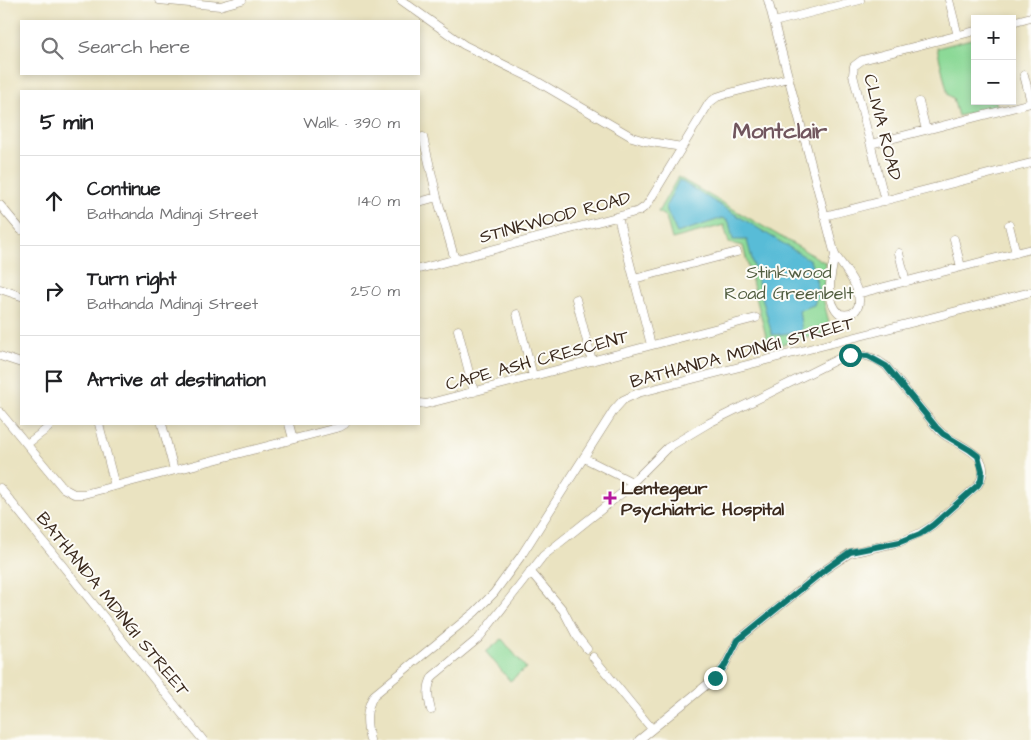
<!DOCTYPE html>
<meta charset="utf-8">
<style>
body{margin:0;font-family:"Architects Daughter",sans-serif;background:#f6f6f6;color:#202124}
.controls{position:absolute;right:15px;top:15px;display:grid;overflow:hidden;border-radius:0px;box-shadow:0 2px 8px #0003}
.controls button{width:45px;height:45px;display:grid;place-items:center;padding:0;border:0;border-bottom:1px solid #e0e0e0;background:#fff;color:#202124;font:25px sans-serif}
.stop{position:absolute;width:15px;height:15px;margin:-11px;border:4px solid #0f766e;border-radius:50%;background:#fff}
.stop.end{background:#0f766e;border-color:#fff;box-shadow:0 1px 5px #0008}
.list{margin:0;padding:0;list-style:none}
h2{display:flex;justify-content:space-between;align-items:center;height:65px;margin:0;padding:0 20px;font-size:21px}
h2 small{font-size:16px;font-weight:400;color:#757577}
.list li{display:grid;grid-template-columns:32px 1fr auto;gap:15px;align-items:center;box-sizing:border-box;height:90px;padding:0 20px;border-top:1px solid #e0e0e0}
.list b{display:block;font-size:19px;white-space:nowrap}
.list p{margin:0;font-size:16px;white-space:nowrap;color:#757577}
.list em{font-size:16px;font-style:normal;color:#757577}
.icon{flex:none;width:28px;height:28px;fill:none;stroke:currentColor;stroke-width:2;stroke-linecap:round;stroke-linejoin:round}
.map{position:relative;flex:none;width:1031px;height:740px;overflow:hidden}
.search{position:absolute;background:#fff;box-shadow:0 2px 8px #0003;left:20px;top:20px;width:400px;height:55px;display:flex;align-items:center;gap:12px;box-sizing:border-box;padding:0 18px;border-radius:0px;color:#757577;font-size:19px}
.panel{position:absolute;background:#fff;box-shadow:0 2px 8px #0003;left:20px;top:90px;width:400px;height:335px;border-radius:0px}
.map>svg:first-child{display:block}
.green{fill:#8cd997;stroke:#64825a}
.water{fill:#59bcd7;stroke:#4a737a}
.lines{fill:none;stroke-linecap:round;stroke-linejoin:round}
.minor-casing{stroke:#928670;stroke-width:9}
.minor{stroke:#fff;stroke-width:8}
.route{stroke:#0f766e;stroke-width:6}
.poi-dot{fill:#b5179e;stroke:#fdfcf7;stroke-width:2}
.labels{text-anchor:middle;stroke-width:4;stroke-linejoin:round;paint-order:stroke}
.street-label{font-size:18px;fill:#3b2a1e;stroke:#fdfcf7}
.park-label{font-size:18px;fill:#535f42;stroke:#fdfcf7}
.poi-label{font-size:18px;font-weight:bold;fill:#3b2a1e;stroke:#fdfcf7;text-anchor:start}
.district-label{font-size:22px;font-weight:bold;fill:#71565e;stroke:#fdfcf7}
</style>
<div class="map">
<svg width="1031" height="740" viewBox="0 0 1031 740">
<rect width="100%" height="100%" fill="#fdfcf7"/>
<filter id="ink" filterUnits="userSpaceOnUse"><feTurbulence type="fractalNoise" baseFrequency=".02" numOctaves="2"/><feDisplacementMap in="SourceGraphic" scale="10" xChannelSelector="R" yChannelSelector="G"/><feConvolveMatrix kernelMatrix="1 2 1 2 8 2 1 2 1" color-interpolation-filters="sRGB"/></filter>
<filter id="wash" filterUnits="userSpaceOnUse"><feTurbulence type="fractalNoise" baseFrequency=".0096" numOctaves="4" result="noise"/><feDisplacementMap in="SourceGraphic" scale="20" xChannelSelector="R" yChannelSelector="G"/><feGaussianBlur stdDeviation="1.12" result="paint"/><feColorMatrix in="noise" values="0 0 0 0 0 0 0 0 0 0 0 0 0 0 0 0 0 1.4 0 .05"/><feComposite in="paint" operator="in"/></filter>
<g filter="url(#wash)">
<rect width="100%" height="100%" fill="#eae3c1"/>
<path class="green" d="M 975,38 L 975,101 L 996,101 L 997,106 L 958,116 L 953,98 L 948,95 L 937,48 Z
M 678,177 L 826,263 L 823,298 L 831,331 L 769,348 L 743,246 L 729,243 L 724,225 L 672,239 L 666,217 L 658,212 Z
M 502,639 L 526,668 L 510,681 L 486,652 Z"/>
<path class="water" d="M 679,180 L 810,260 L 819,290 L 814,305 L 799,310 L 802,332 L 772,335 L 747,240 L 733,240 L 729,222 L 723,218 L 677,233 L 667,211 L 666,206 Z"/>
</g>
<g filter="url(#ink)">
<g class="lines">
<defs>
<path id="minor" d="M 159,0 L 220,6 L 242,0
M 401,0 L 464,45 L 533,79 L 632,137 L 645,141 L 682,147
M 768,0 L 835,255 C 843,266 869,297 855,311 C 851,315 845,315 840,314 C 824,301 831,272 835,255
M 949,0 L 958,36
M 774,22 L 860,0
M 1012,22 L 1031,17
M 1024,75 L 1031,102
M 919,102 L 926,130
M 423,137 L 437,197 L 455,260
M 871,144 L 1031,103
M 885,201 L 853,75 L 854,66 L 862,60 L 975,31
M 419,202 L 437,197
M 0,205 L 21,230
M 824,216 L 1031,163
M 618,217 L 651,345
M 1009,225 L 1016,253
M 954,239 L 961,267
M 899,253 L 906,282
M 419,269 L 639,211 L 646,206 L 650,200 L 709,103 L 717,97 L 726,94 L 788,78
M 634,279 L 737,252
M 0,289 L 21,296
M 857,294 L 1031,249
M 576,299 L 592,361
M 517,314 L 533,376
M 458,330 L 474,392
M 0,356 L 21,363
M 419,403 L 426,404 L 756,318
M 0,412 L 63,488 L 74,494 L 84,494 L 340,427 L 345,424
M 99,424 L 115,486
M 162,424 L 174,470
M 289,424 L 293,439
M 27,444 L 48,428
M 584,458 L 632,482
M 0,488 L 203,740
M 530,571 L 563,610 L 576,635 L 587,649
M 593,657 L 652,729
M 431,710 C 428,698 426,687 433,676 L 479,638 L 543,556 L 622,493 L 667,448 L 709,423 L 838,359 C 856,352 871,354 886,366 L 936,427 C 940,432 945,436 951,439 C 969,450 994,459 978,485 L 933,525 L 920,533 L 900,542 L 850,553 L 826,569 L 738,640 L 724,667 L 715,678 L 639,740
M 370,740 C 366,723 365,710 374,695 L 475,612 L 494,593 L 521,556 L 614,410 L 623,400 L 638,393 L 1031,292"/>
</defs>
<use href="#minor" class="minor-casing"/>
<use href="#minor" class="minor"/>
</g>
</g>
<g class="lines" filter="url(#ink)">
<path class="route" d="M 715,678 L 724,667 L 738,640 L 826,569 L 850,552 L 900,542 L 920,534 L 933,525 L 978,485 L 981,480 L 982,471 L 978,456 L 970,450 L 943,434 L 936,427 L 886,366 L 868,356 L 850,355"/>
</g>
<path class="poi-dot" d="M607.5 490.5h5v5h5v5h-5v5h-5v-5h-5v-5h5z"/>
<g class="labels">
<g class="street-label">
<text transform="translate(883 127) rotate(76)" y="6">CLIVIA ROAD</text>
<text transform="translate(555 217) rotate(-15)" y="6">STINKWOOD ROAD</text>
<text transform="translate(742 352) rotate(-15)" y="6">BATHANDA MDINGI STREET</text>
<text transform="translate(537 360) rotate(-15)" y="6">CAPE ASH CRESCENT</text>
<text transform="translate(113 604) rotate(51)" y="6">BATHANDA MDINGI STREET</text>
</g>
<g class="park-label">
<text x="789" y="278">Stinkwood<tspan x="789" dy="21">Road Greenbelt</tspan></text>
</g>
<g class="poi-label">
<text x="621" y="494">Lentegeur<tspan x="621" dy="21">Psychiatric Hospital</tspan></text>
</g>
<g class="district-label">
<text x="780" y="138">Montclair</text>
</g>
</g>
</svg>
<div class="controls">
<button>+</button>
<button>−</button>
</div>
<div class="stop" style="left:850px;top:355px"></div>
<div class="stop end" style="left:715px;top:678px"></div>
<div class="search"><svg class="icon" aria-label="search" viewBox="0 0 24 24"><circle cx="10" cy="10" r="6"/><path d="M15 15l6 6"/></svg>Search here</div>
<section class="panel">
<h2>5 min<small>Walk · 390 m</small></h2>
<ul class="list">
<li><svg class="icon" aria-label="ahead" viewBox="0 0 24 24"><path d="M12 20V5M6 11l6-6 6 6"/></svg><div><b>Continue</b><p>Bathanda Mdingi Street</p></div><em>140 m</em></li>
<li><svg class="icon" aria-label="right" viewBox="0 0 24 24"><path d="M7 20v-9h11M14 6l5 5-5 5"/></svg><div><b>Turn right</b><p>Bathanda Mdingi Street</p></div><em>250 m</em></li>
<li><svg class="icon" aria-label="arrive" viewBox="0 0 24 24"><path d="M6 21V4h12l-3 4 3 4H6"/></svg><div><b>Arrive at destination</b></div></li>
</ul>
</section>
</div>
